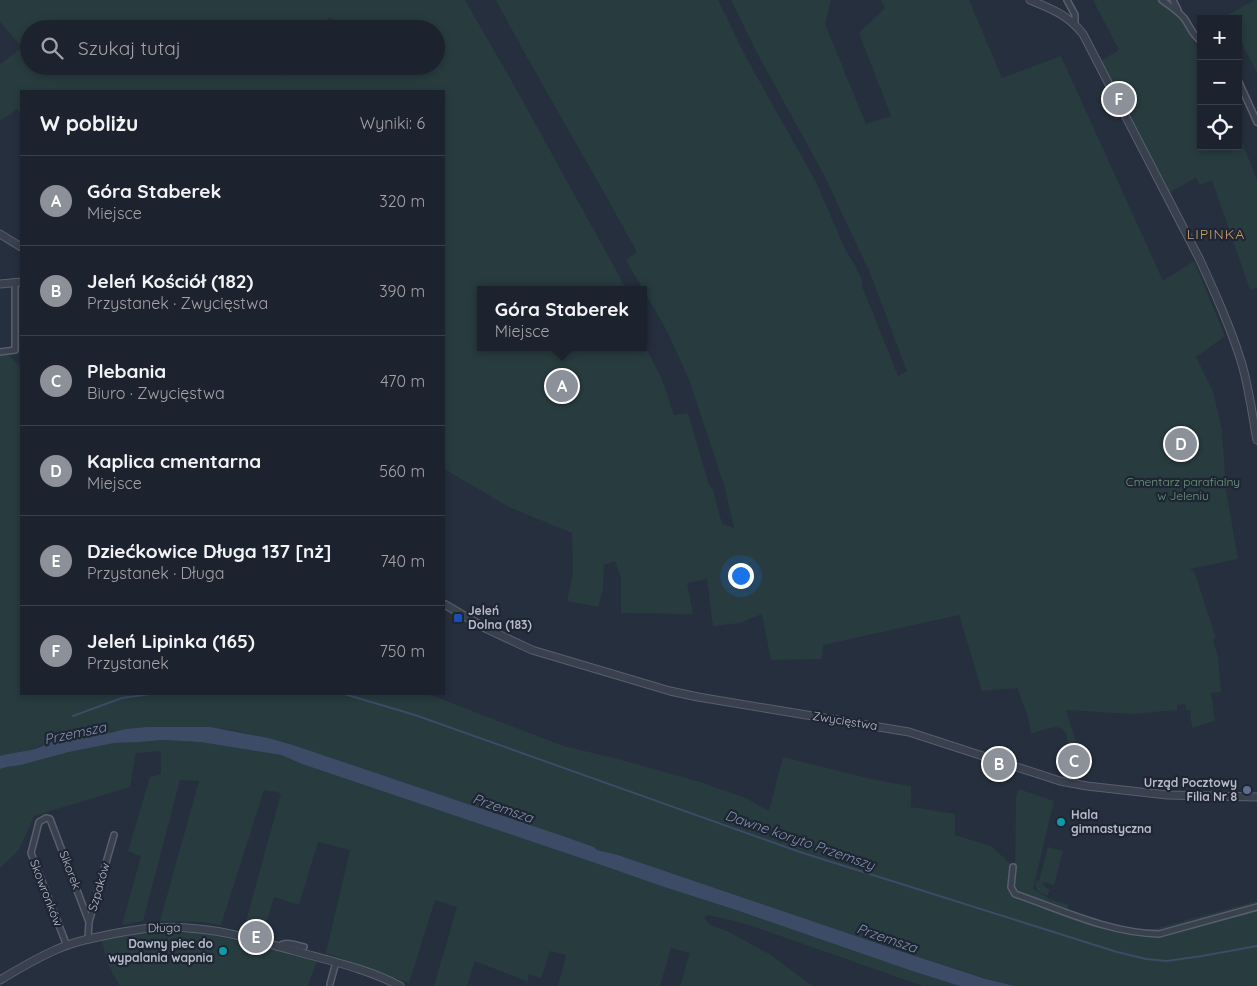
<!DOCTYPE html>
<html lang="pl">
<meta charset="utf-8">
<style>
body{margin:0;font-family:Quicksand,sans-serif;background:#292f3a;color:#f1f3f6}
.controls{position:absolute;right:15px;top:15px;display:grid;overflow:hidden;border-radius:0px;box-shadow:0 2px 8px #0003}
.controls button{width:45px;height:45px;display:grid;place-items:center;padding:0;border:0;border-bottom:1px solid #3a404a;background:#1c232e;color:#f1f3f6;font:25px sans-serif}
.you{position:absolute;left:740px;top:575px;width:18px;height:18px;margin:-12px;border:4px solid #fff;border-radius:50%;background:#1a73e8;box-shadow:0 0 0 8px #1a73e833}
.badge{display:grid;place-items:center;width:32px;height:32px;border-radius:50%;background:#8c9099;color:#fff;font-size:16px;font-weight:700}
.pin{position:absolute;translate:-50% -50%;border:2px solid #fff;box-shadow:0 1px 5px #0006}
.popup{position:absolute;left:477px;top:286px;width:170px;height:65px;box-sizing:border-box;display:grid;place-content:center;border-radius:0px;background:#1c232e;filter:drop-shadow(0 1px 4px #0005);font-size:16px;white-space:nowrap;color:#a0a4aa}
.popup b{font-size:19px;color:#f1f3f6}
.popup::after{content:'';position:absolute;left:50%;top:100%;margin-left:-10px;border:10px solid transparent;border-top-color:#1c232e}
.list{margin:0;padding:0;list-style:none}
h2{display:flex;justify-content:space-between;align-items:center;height:65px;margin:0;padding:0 20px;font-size:21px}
h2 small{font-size:16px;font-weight:400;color:#a0a4aa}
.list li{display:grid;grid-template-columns:32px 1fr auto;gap:15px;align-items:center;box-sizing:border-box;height:90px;padding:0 20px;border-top:1px solid #3a404a}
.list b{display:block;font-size:19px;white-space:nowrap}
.list p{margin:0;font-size:16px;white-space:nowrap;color:#a0a4aa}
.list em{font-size:16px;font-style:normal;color:#a0a4aa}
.icon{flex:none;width:28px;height:28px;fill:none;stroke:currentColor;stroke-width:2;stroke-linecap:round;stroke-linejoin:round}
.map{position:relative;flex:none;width:1257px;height:986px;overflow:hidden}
.search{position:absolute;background:#1c232e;box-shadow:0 2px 8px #0003;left:20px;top:20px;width:425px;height:55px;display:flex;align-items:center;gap:12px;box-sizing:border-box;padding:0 18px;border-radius:28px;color:#a0a4aa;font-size:19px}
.panel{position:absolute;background:#1c232e;box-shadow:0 2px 8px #0003;left:20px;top:90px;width:425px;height:605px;border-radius:0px}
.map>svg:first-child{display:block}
.green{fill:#283b3f;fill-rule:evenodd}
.water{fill:#3d4b66}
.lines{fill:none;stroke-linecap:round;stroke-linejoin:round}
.stream{stroke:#3d4b66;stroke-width:2}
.minor-casing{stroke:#585f6c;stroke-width:8}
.tertiary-casing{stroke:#585f6c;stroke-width:9}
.minor{stroke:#3a414e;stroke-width:5}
.tertiary{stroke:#3a414e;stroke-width:7}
.transit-dot{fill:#1a4fb4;stroke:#1f2633;stroke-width:2}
.service-dot{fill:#5c6f8a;stroke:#1f2633;stroke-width:2}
.culture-dot{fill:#0f9aa8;stroke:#1f2633;stroke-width:2}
.labels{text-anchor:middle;stroke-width:4.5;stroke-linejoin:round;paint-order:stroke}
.park-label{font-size:12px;fill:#6f987b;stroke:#1f2633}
.poi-label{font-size:12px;font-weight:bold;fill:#b6bcc9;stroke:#1f2633;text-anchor:start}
.street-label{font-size:12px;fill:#b6bcc9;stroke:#1f2633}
.neighbourhood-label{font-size:14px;letter-spacing:1px;fill:#cf9d6b;stroke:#1f2633}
.water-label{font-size:14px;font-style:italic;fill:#8091af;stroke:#1f2633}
</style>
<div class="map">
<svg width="1257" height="986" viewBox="0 0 1257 986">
<rect width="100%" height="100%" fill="#262f3e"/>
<path class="green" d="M 0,0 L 465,0 L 515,87 L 627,290 L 481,290 L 481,347 L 643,347 L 643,342 L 662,379 L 674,415 L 688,413 L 709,485 L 713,490 L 722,524 L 734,528 L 725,488 L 690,382 L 667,331 L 626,260 L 637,252 C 591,167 541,85 496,0 L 718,0 L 747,59 L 816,182 L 845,249 L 857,269 L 862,280 L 862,286 L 898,376 L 907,371 L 871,275 L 823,173 L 757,53 L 731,0 L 831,0 L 825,24 L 866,124 L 891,116 L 859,33 L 885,8 L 881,0 L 969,0 L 1002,78 L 1061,56 L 1163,281 L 1194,261 L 1225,336 L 1196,357 L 1213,391 L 1222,430 L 1226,490 L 1238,559 L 1190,569 L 1194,571 L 1216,638 L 1213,640 L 1218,656 L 1221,692 L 1211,693 L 1215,721 L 1192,728 L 1190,710 L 1186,710 L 1185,704 L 1177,705 L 1177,710 L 1132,714 L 1066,710 L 1078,748 L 1068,746 C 1068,718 1048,728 1031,734 L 1027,713 L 1017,688 L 982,691 L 959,615 L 823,645 L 822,659 L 771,660 L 762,614 L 740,623 L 713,626 L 707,579 L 687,583 L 693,614 L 621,613 L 621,577 L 615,561 L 604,565 L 603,589 L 598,607 L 567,601 L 573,572 L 572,533 L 511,508 L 444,469 L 444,91 L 21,91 L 21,115 L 17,109 L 0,121 L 0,63 L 1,64 L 22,47 L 0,22 ZM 330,17 L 340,27 L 339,29 L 436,29 L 436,66 L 293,66 L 281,76 L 274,68 L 276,66 L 29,66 L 29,29 L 317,29 Z
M 1093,0 L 1158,0 L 1179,16 L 1192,37 L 1201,54 L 1201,146 L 1238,146 L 1238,132 L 1257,180 L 1257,287 L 1250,290 L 1212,180 L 1200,185 L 1196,178 L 1168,193 L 1101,61 L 1119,50 Z
M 1255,0 L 1257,0 L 1257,73 L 1238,36 L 1238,19 L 1229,19 L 1227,15 Z
M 9,355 L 21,368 L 21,694 L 428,694 L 563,746 L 610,757 L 697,781 L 746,798 L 769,811 L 783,757 L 875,780 L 911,786 L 911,807 L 955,814 L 955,835 L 991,846 L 1015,868 L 1016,797 L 1019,789 L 1054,801 L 1033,889 L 1050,899 L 1068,905 L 1068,909 L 1127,929 L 1150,930 L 1257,901 L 1257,986 L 1015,986 L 991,980 L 900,951 L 618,855 L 597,850 L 594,847 L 560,835 L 293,745 L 237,731 L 211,727 L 146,727 L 125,729 L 110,733 L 90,734 L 56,740 L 45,746 L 42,745 L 31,750 L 0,756 L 0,356 Z
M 163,740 L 200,742 L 262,752 L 281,755 L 302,764 L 607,867 L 661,886 L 736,910 L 915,972 L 960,986 L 923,986 L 746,924 L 708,915 L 704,918 L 711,925 L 729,932 L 771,955 L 812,986 L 680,986 L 690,953 L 671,948 L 660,986 L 558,986 L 566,955 L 550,951 L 541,978 L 529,974 L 526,986 L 525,986 L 526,981 L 475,961 L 467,986 L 434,986 L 457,907 L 435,900 L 409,983 L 326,953 L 350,850 L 318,842 L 299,905 L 274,897 L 263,934 L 243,932 L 281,794 L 277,792 L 264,790 L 221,925 L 201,922 L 160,921 L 199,781 L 180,780 L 143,921 L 122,925 L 141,856 L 128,851 L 150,777 L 161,774 L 161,751 L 136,753 L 130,787 L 34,816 L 19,850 L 0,868 L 0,769 L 7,767 L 21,765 L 69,752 L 114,742 L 139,742 Z
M 1048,847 L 1063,851 L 1054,885 L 1043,882 L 1044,886 L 1050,890 L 1047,896 L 1038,891 L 1035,886 L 1036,880 L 1039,881 Z
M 142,933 L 203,933 L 277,950 L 317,961 L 308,986 L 120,986 L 109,967 L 101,938 Z"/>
<path class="water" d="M 146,727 L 211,727 L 268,738 L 293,745 L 560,835 L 594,847 L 597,850 L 618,855 L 900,951 L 986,979 L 1015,986 L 960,986 L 915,972 L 736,910 L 661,886 L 607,867 L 302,764 L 281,755 L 262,752 L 200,742 L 163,740 L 139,742 L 114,743 L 69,752 L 21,765 L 7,767 L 0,769 L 0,756 C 10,753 21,752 31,750 C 40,748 48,743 57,740 C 74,735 92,735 108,732 L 110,733 L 125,729 Z"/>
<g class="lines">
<path class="stream" d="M 344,694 L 415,715 L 800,852 L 1117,952 L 1146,959 L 1167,961 L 1202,956 L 1257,946
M 73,716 L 122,698 L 151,694"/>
<defs>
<path id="minor" d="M 1067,0 L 1075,15 L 1075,24
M 1162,0 C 1170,6 1178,11 1184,18 C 1190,26 1192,35 1201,41
M 1173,0 L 1178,10
M 1238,80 L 1257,122
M 0,352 L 15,350 L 15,282
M 1013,867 L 1011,887 L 1015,894 C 1062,910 1109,933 1159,934 L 1257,907
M 88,939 L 89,922 L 114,835
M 67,946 L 31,853 L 39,822 L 46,818 L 50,819 L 89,922
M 278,947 C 285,940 295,945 304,947
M 330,984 L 336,962"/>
<path id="tertiary" d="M 1030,0 C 1052,9 1068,15 1083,34 L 1200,260 C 1215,293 1230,326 1241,361 C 1249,387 1252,414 1257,440
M 0,234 L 21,247
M 0,284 L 21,282
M 444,604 L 487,629 L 532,650 L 670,691 L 698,697 L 909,732 L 1060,781 L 1087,786 L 1167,795 L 1257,797
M 0,980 C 17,970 35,959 53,951 C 72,942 92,938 112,934 C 143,928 167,925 199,929 C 232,932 264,943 295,951 C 331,961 368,969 400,986"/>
</defs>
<use href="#minor" class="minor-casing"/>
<use href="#tertiary" class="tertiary-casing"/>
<use href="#minor" class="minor"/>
<use href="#tertiary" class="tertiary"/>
</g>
<rect class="transit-dot" x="453" y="613" width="10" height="10" rx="2.5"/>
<circle class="service-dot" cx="1247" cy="790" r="5"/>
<g class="culture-dot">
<circle cx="1061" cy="822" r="5"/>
<circle cx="223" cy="951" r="5"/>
</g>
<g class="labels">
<g class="park-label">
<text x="1183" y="486">Cmentarz parafialny<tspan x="1183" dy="14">w Jeleniu</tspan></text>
</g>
<g class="poi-label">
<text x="468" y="615">Jeleń<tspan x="468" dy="14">Dolna (183)</tspan></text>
<text x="1237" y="787" text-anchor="end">Urząd Pocztowy<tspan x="1237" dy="14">Filia Nr 8</tspan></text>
<text x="1071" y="819">Hala<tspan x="1071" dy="14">gimnastyczna</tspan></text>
<text x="213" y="948" text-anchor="end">Dawny piec do<tspan x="213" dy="14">wypalania wapnia</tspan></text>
</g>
<g class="street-label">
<text transform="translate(845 721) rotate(9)" y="4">Zwycięstwa</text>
<text transform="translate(70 870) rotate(69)" y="4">Sikorek</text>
<text transform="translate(99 887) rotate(-74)" y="4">Szpaków</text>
<text transform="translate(46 893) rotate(69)" y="4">Skowronków</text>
<text transform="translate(164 928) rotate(-1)" y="4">Długa</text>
</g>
<g class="neighbourhood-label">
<text x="1216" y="239">LIPINKA</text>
</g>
<g class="water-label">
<text transform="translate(75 733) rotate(-12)" y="5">Przemsza</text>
<text transform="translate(503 808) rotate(19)" y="5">Przemsza</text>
<text transform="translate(800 840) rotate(19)" y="5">Dawne koryto Przemszy</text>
<text transform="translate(887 938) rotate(19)" y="5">Przemsza</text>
</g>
</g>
</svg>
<div class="controls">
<button>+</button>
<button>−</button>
<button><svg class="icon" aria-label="locate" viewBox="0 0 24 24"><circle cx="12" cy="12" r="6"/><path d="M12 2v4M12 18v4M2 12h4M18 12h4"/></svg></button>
</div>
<div class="you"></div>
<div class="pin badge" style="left:562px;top:386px">A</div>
<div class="popup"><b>Góra Staberek</b>Miejsce</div>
<div class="pin badge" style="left:999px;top:764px">B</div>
<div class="pin badge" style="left:1074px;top:761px">C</div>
<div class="pin badge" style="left:1181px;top:444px">D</div>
<div class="pin badge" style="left:256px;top:937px">E</div>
<div class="pin badge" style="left:1119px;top:99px">F</div>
<div class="search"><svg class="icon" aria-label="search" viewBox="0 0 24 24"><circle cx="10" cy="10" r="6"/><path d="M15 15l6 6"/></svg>Szukaj tutaj</div>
<section class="panel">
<h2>W pobliżu<small>Wyniki: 6</small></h2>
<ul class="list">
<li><span class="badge">A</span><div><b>Góra Staberek</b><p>Miejsce</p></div><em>320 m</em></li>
<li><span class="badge">B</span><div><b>Jeleń Kościół (182)</b><p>Przystanek · Zwycięstwa</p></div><em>390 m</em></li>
<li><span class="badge">C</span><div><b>Plebania</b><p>Biuro · Zwycięstwa</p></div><em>470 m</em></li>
<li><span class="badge">D</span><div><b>Kaplica cmentarna</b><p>Miejsce</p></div><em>560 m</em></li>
<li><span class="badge">E</span><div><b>Dziećkowice Długa 137 [nż]</b><p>Przystanek · Długa</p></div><em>740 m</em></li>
<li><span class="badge">F</span><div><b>Jeleń Lipinka (165)</b><p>Przystanek</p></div><em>750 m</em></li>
</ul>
</section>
</div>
